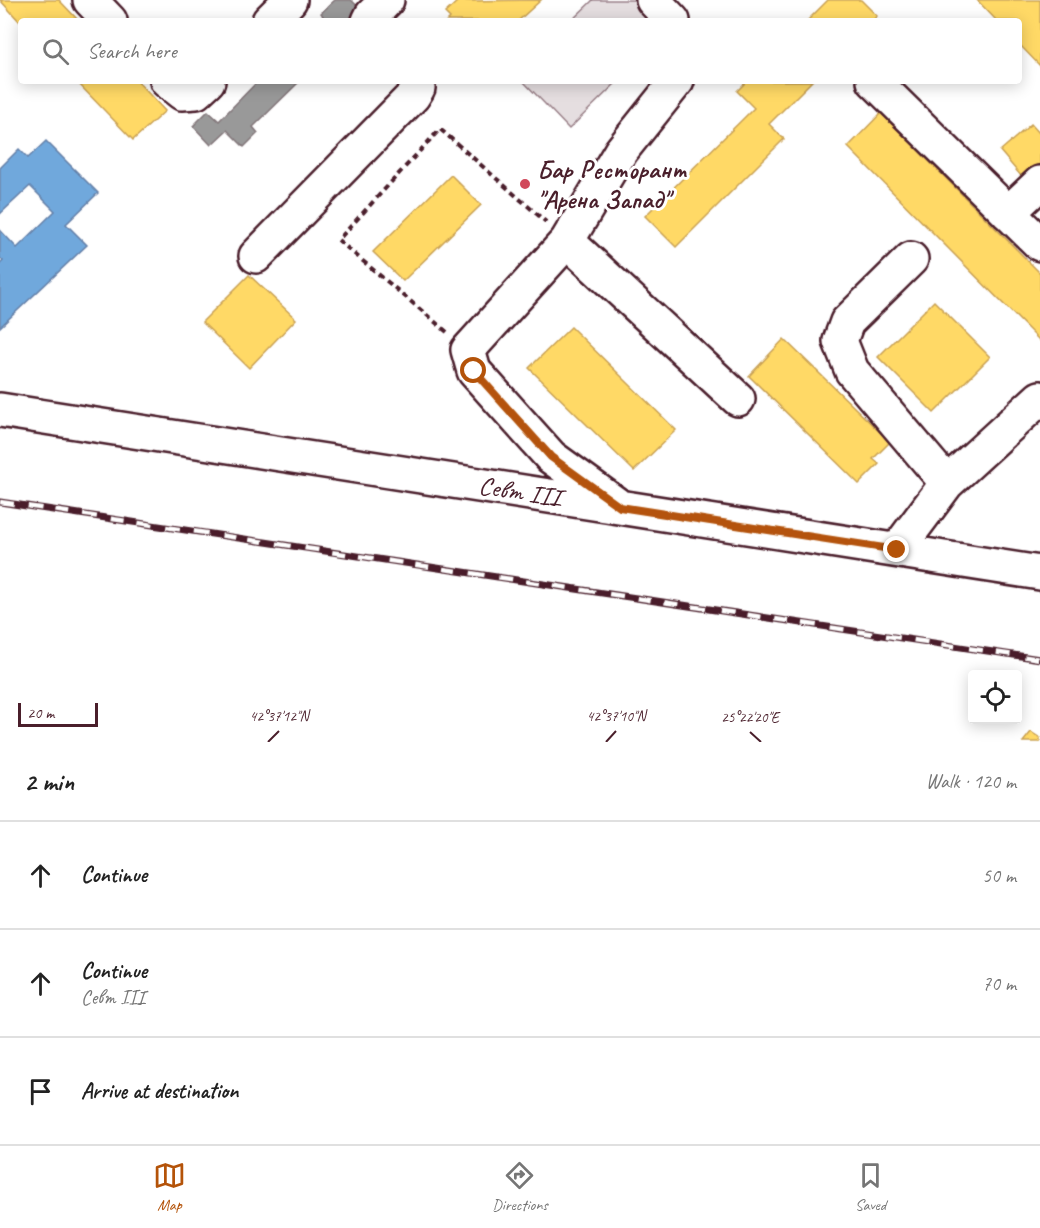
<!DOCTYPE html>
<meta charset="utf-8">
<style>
body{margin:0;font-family:Caveat,sans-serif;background:#f6f6f6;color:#222}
.controls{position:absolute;right:18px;bottom:18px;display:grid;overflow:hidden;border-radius:6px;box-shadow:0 3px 15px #0003}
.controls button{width:54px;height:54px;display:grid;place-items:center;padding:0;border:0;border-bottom:2px solid #e0e0e0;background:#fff;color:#222;font:30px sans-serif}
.scale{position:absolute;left:18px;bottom:15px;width:80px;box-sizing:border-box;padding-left:6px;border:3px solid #4a1f2b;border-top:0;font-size:16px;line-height:21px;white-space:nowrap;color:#4a1f2b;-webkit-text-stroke:4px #fff;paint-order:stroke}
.stop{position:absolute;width:18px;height:18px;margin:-14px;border:4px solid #b45309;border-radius:50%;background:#fff}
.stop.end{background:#b45309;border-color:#fff;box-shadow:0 2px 6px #0008}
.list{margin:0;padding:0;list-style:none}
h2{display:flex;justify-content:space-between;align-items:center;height:78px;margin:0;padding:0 24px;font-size:26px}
h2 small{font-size:20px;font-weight:400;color:#767676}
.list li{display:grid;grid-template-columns:39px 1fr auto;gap:18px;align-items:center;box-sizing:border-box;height:108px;padding:0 24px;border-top:2px solid #e0e0e0}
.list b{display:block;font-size:22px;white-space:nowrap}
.list p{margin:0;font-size:20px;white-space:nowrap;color:#767676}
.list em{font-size:20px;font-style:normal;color:#767676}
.icon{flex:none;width:33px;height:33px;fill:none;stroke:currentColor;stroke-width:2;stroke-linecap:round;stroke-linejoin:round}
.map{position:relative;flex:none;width:1040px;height:742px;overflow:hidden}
.search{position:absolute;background:#fff;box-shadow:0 3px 15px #0003;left:18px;right:18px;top:18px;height:66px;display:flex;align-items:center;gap:15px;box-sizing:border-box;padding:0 21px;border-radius:6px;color:#767676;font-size:22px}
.sheet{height:402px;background:#fff}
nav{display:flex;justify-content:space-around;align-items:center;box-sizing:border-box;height:84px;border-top:2px solid #e0e0e0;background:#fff;font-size:16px;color:#767676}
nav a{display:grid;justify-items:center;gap:3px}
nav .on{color:#b45309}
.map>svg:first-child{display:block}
.green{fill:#e5dee0;stroke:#987e86;stroke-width:1.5}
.homes{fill:#ffd966;stroke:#c9a154;stroke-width:1.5}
.schools{fill:#6fa8dc;stroke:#647fa7;stroke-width:1.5}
.industry{fill:#999;stroke:#817478;stroke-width:1.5}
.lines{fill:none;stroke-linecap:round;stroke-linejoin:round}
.minor-casing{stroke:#4a1f2b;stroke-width:38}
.path{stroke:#4a1f2b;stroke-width:4;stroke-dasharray:6 4.5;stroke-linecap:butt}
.minor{stroke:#fff;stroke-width:33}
.rail-casing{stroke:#4a1f2b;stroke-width:7}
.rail{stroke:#fff;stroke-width:4.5;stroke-dasharray:14;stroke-linecap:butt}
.route{stroke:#b45309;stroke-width:8}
.ticks{fill:none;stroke:#4a1f2b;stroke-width:2}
.poi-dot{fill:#d1495b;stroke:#fff;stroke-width:2}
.labels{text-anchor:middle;stroke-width:6;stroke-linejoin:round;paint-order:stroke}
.poi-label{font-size:26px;font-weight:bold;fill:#4a1f2b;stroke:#fff;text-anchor:start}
.street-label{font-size:26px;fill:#4a1f2b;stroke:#fff}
.ticks-label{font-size:15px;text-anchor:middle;fill:#4a1f2b;stroke:#fff;stroke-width:6;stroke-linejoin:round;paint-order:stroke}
</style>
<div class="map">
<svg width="1040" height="742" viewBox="0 0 1040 742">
<rect width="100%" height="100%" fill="#fff"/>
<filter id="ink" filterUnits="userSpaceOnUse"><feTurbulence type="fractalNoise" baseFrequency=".0167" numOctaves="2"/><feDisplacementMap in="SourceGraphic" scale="12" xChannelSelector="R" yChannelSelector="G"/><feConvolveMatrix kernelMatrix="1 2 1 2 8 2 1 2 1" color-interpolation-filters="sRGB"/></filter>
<g filter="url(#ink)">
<path class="green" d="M 593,0 L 638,0 L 657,21 L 571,21 Z
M 523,81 L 618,81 L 569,129 Z"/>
<path class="homes" d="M 0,0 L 59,0 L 79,21 L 21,21 L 21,23 Z
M 459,0 L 470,1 L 541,0 L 518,21 L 447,21 L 450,18 L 445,13 Z
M 828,0 L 861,0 L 877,16 L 872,21 L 807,21 Z
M 977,0 L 1040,0 L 1040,66 L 1019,44 L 1019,21 L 997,21 Z
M 76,81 L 137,81 L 165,111 L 133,140 Z
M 747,81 L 812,81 L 769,124 L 784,139 L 676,247 L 645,216 L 754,108 L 737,91 Z
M 881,113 L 1040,273 L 1040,341 L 848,147 Z
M 1031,124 L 1040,134 L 1040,171 L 1027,183 L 1000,151 Z
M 451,175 L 481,205 L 403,281 L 373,252 Z
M 249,275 L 296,319 L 249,368 L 202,322 Z
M 934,301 L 990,357 L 934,413 L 878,357 Z
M 571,327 L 676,430 L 634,471 L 529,368 Z
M 784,339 L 890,442 L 873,459 L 879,464 L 859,484 L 749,376 Z
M 1031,732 L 1040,738 L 1040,742 L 1023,742 Z"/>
<path class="schools" d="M 46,141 L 98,193 L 66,224 L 87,245 L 0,327 L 0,264 L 3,261 L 0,258 L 0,230 L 17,248 L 55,211 L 30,186 L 0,214 L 0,168 L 19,149 L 28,158 Z"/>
<path class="industry" d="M 335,0 L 351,0 L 367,15 L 360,21 L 318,21 L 323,16 L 321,13 Z
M 258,81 L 300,81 L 253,127 L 258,133 L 244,147 L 227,130 L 211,145 L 193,126 L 208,111 L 219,121 Z"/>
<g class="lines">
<defs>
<path id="minor" d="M 90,0 L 110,21
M 653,0 L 673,21
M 269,21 L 290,0
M 369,21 L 372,15 L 387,0
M 167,81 L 182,93 L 196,92 L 208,81
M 874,81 L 1040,244
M 1008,213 L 1040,183
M 567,241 L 738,399
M 256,256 L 413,96 L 418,88 L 416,81
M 911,259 L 847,322 L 840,341 L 852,371 L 947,483
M 0,410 L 1040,573
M 616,504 L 551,457 L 474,371 L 468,350 L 567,241 L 621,151 L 677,81
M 897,550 L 947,483 L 1040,398"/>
</defs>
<use href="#minor" class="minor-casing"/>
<path class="path" d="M 447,332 L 338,240 L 440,129 L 546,222"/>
<use href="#minor" class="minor"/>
<defs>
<path id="rail" d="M 0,502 L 1040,659"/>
</defs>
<use href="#rail" class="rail-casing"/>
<use href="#rail" class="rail"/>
</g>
</g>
<g class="lines" filter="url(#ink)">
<path class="route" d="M 474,371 L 551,457 L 620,507 L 897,550"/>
</g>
<path class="ticks" d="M 750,732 L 761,742M 268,742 L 279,731M 606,742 L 616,731"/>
<circle class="poi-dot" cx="525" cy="184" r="6"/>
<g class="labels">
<g class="poi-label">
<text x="537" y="178">Бар Ресторант<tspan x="537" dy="30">"Арена Запад"</tspan></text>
</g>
<g class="street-label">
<text transform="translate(520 491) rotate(9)" y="9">Севт III</text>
</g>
</g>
<g class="ticks-label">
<text x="279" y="721">42°37'12"N</text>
<text x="616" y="721">42°37'10"N</text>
<text x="750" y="722">25°22'20"E</text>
</g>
</svg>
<div class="controls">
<button><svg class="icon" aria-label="locate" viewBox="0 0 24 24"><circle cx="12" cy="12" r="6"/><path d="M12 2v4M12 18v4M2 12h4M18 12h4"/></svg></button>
</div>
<div class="scale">20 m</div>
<div class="stop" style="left:474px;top:371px"></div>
<div class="stop end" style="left:897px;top:550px"></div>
<div class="search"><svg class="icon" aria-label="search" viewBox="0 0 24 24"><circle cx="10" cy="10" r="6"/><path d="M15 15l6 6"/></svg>Search here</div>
</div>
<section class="sheet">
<h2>2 min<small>Walk · 120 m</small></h2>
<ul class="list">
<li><svg class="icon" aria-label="ahead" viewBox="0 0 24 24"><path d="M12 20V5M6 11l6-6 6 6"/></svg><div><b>Continue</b></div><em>50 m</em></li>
<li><svg class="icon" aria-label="ahead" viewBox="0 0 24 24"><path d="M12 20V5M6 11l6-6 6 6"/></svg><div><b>Continue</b><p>Севт III</p></div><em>70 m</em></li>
<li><svg class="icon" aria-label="arrive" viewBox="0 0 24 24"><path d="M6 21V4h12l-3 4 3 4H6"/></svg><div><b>Arrive at destination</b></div></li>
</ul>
</section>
<nav>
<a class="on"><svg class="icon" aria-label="map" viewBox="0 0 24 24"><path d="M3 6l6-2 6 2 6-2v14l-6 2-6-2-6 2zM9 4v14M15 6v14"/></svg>Map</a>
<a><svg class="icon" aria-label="directions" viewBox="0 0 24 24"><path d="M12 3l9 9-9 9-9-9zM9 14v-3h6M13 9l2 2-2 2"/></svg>Directions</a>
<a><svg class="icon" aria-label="saved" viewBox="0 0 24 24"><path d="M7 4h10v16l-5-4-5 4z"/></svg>Saved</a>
</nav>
